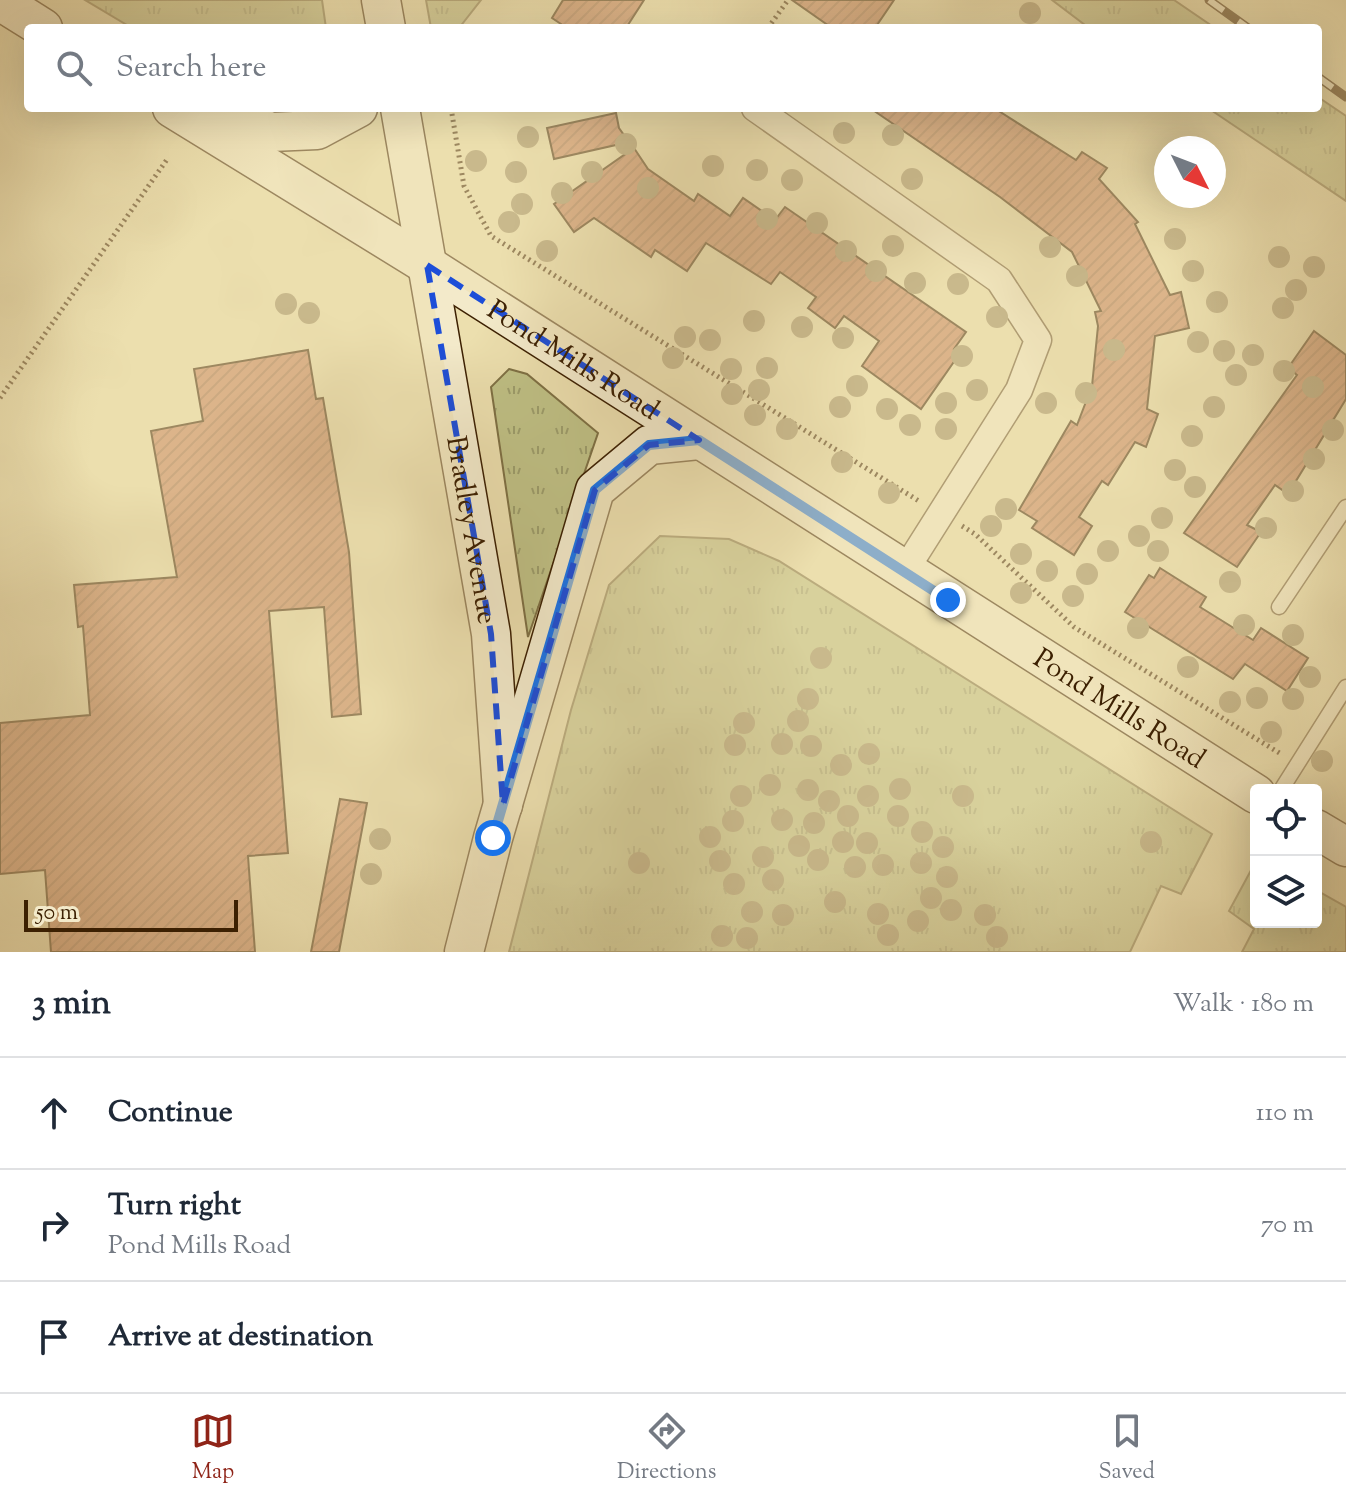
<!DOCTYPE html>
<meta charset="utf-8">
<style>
body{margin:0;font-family:"Sorts Mill Goudy",serif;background:#f6f6f7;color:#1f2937}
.controls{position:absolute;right:24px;bottom:24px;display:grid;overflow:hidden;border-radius:8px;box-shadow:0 8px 32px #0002}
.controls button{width:72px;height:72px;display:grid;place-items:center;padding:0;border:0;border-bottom:2px solid #e0e1e3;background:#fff;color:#1f2937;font:40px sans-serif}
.compass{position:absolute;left:1154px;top:136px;width:72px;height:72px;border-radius:50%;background:#fff;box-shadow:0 8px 32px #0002;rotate:132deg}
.scale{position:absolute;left:24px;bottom:20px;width:214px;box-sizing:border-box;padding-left:8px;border:4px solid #3c2002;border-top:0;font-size:22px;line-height:28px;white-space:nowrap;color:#3c2002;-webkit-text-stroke:6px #f3eaca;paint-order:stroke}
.stop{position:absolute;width:24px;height:24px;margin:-18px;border:6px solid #1a73e8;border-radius:50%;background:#fff}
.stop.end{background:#1a73e8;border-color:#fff;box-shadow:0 2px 8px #0008}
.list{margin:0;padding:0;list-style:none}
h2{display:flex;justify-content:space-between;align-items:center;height:104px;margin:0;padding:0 32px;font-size:34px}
h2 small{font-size:26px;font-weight:400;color:#747a83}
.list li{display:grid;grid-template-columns:52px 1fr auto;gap:24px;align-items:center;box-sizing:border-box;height:112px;padding:0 32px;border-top:2px solid #e0e1e3}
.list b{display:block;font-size:30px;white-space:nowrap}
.list p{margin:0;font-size:26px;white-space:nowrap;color:#747a83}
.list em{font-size:26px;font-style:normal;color:#747a83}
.icon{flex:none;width:44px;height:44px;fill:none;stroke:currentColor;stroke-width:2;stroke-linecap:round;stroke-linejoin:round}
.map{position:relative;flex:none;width:1346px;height:952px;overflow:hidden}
.search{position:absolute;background:#fff;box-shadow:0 8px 32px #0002;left:24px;right:24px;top:24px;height:88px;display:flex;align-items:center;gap:20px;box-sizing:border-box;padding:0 28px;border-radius:8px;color:#747a83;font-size:30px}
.sheet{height:440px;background:#fff}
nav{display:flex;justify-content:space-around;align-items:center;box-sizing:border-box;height:112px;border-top:2px solid #e0e1e3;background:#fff;font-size:22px;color:#747a83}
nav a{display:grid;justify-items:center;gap:4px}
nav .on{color:#8f2418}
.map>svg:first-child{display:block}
.grass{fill:url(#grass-tufts);stroke:#7e7044;stroke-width:2}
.building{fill:url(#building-hatch);stroke:#3c2002;stroke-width:2}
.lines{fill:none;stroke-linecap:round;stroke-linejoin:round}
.lane-casing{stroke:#68502d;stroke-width:17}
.street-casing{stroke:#68502d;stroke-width:29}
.secondary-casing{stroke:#3c2002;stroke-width:41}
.path{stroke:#3c2002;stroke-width:5;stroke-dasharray:2 4;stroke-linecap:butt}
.lane{stroke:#f3eaca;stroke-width:14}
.street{stroke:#f3eaca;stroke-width:26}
.secondary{stroke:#f3eaca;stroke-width:38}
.rail-casing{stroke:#3c2002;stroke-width:9}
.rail{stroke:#f3eaca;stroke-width:6;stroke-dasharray:18;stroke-linecap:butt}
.tree{fill:#9d8c62}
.route{stroke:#1a73e8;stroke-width:10}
.marked{fill:none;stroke:#1d4ed8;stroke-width:6;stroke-dasharray:16 10;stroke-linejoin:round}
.labels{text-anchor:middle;stroke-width:6;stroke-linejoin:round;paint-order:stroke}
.street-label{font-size:28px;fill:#3c2002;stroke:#f3eaca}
</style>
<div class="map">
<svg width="1346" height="952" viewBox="0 0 1346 952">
<defs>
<pattern id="grass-tufts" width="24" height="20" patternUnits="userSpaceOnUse" patternTransform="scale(2)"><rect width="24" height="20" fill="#bfc085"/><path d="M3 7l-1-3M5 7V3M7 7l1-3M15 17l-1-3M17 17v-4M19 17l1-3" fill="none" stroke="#9c9c6b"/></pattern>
<pattern id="building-hatch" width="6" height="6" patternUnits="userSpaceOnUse" patternTransform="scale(2)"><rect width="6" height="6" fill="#c8825e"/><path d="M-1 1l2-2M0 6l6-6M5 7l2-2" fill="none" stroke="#a46a4b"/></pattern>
</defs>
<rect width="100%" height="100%" fill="#ecdfae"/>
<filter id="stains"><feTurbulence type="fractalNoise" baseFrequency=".0025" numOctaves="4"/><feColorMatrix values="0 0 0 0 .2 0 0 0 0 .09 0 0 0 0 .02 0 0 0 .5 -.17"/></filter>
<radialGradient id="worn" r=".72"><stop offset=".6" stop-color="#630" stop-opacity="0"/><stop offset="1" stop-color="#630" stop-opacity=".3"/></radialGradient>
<path class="grass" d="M 85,0 L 322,0 L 326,28 L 132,28 Z
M 426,0 L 481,0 L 459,28 L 431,28 Z
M 1052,0 L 1174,0 L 1215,28 L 1089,28 Z
M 1318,97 L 1346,116 L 1346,201 L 1208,108 L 1318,108 Z
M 509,369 L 527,374 L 598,433 L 528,637 L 491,387 Z
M 660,536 L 729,539 L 779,561 L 1212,834 L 1181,894 L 1161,886 L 1130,952 L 509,952 L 571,710 L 609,585 Z
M 1256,861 L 1256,922 L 1316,922 L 1316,890 L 1346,907 L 1346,952 L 1242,952 L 1254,929 L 1229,911 Z"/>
<path class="building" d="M 563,0 L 644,0 L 626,28 L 567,28 L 552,18 Z
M 792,0 L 894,0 L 875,28 L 832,28 Z
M 870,108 L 994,108 L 1076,160 L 1082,152 L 1107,168 L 1099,179 L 1138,222 L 1135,224 L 1170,295 L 1181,292 L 1189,328 L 1155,336 L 1147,409 L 1158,414 L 1146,447 L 1135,442 L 1108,485 L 1102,481 L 1079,517 L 1092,526 L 1074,555 L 1032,528 L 1037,521 L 1019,510 L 1071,421 L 1077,425 L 1092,386 L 1098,326 L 1095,312 L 1101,311 L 1072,252 L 1000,197 Z
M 616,113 L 619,128 L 629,142 L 554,159 L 547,128 Z
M 634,148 L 648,169 L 694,201 L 698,194 L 730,216 L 743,198 L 775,220 L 785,207 L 966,332 L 954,349 L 960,353 L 921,409 L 862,366 L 879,341 L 844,316 L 835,328 L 808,308 L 816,297 L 780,272 L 771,284 L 706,243 L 687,271 L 655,250 L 651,257 L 594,218 L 574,232 L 554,204 Z
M 1314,331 L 1346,355 L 1346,399 L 1288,494 L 1275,485 L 1247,525 L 1261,532 L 1237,567 L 1184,533 L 1297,375 L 1288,368 Z
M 308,350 L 316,399 L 323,398 L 349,552 L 361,714 L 332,717 L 324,607 L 269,611 L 288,853 L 248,856 L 255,952 L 51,952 L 45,870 L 0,874 L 0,723 L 90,715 L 83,626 L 78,627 L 74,585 L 177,577 L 151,431 L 203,421 L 194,369 Z
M 1160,568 L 1206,597 L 1200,607 L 1253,640 L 1261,628 L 1308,658 L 1287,691 L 1245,664 L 1233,679 L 1125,612 L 1149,575 L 1154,578 Z
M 340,799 L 367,803 L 339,952 L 311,952 Z"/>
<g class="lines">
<defs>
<path id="lane" d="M 1279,607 L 1346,507
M 1281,790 L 1346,687"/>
<path id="street" d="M 755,108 L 999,280 L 1038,340 L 1019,390 L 904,572"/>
<g id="secondary">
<path d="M 381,0 L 386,28"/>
<path d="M 0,1 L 43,28"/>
<path id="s1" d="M 172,108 L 427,265 L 1256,794"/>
<path d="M 212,108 L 271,132 L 317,130 L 358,108"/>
<path id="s2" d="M 400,108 L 491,634 L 503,805"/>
<path d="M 1316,829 L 1346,847"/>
<path d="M 464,952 L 493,838 L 595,490 L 649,445 L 699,440"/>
</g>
</defs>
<use href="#lane" class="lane-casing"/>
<use href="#street" class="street-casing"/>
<use href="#secondary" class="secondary-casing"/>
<path class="path" d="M 768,28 L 788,0
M 451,108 L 464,186 L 491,236 L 919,501
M 0,398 L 168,158
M 962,526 L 975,534 L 1074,627 L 1281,754"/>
<use href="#lane" class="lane"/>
<use href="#street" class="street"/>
<use href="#secondary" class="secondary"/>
<defs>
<path id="rail" d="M 1209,0 L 1248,28
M 1318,77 L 1346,97"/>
</defs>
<use href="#rail" class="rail-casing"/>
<use href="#rail" class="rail"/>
</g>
<g class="tree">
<circle cx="1030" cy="13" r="11"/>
<circle cx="844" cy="133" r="11"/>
<circle cx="893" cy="135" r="11"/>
<circle cx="528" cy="137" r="11"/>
<circle cx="626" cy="144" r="11"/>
<circle cx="476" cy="161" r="11"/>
<circle cx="713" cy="166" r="11"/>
<circle cx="757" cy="170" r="11"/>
<circle cx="516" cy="172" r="11"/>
<circle cx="592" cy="172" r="11"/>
<circle cx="912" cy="179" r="11"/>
<circle cx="792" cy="180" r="11"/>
<circle cx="648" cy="188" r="11"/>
<circle cx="562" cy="193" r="11"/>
<circle cx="522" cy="204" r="11"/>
<circle cx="767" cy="219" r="11"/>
<circle cx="509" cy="222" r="11"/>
<circle cx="817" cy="223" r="11"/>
<circle cx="1175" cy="239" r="11"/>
<circle cx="893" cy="246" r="11"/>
<circle cx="1050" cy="247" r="11"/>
<circle cx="547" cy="251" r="11"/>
<circle cx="846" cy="251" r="11"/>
<circle cx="1279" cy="257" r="11"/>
<circle cx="1314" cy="267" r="11"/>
<circle cx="876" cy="271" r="11"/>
<circle cx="1193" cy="271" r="11"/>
<circle cx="1077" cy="276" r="11"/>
<circle cx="915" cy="283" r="11"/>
<circle cx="958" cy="284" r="11"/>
<circle cx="1296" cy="290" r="11"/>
<circle cx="1217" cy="302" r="11"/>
<circle cx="286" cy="304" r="11"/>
<circle cx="1283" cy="308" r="11"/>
<circle cx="309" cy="313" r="11"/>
<circle cx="997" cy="317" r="11"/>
<circle cx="754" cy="321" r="11"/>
<circle cx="802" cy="327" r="11"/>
<circle cx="685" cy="337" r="11"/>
<circle cx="843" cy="338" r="11"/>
<circle cx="710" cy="340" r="11"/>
<circle cx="1198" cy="342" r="11"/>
<circle cx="1114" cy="350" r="11"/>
<circle cx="1224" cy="351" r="11"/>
<circle cx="1253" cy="355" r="11"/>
<circle cx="962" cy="356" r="11"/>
<circle cx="673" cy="358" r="11"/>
<circle cx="767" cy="368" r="11"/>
<circle cx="731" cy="369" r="11"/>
<circle cx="1284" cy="371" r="11"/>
<circle cx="1236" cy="375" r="11"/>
<circle cx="857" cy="386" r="11"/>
<circle cx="1313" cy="387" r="11"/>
<circle cx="759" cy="390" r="11"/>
<circle cx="977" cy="390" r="11"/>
<circle cx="1086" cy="393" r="11"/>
<circle cx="732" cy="394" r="11"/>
<circle cx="946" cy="403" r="11"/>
<circle cx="1046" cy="403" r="11"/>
<circle cx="840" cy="407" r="11"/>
<circle cx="1214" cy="407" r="11"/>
<circle cx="887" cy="409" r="11"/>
<circle cx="755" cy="415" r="11"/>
<circle cx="910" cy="425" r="11"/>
<circle cx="787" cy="429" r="11"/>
<circle cx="946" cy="429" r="11"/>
<circle cx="1333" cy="430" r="11"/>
<circle cx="1192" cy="436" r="11"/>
<circle cx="1314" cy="459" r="11"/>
<circle cx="842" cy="462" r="11"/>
<circle cx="1175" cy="470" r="11"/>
<circle cx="1195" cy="487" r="11"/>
<circle cx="1293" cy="491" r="11"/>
<circle cx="889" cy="493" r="11"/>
<circle cx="1006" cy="509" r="11"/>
<circle cx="1162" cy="518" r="11"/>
<circle cx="991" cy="526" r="11"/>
<circle cx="1266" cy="528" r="11"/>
<circle cx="1139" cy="536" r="11"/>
<circle cx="1108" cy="551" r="11"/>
<circle cx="1158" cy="551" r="11"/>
<circle cx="1021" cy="554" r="11"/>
<circle cx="1047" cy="571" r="11"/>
<circle cx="1087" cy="574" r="11"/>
<circle cx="1230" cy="582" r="11"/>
<circle cx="1021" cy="593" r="11"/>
<circle cx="1073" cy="596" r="11"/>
<circle cx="1244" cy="625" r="11"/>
<circle cx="1138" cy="628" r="11"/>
<circle cx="1293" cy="635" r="11"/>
<circle cx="821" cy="658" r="11"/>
<circle cx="1188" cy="667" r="11"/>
<circle cx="1310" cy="677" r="11"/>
<circle cx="1257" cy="698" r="11"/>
<circle cx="808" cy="699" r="11"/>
<circle cx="1293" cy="699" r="11"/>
<circle cx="1230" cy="702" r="11"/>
<circle cx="798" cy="721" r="11"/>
<circle cx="744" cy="723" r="11"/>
<circle cx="1271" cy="732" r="11"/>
<circle cx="782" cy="744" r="11"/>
<circle cx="735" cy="745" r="11"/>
<circle cx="811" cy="746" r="11"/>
<circle cx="869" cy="754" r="11"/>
<circle cx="1322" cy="761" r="11"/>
<circle cx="841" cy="765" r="11"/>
<circle cx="770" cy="785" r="11"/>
<circle cx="900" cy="789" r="11"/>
<circle cx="808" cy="790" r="11"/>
<circle cx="741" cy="796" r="11"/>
<circle cx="868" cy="796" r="11"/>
<circle cx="963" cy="796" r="11"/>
<circle cx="829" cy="801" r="11"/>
<circle cx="848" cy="816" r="11"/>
<circle cx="898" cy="816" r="11"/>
<circle cx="782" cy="820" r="11"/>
<circle cx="733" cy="821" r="11"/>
<circle cx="814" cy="823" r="11"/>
<circle cx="922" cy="832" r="11"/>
<circle cx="710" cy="837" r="11"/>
<circle cx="380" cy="839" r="11"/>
<circle cx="843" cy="842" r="11"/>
<circle cx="1151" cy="842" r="11"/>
<circle cx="867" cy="843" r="11"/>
<circle cx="799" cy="846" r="11"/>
<circle cx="943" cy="847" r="11"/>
<circle cx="763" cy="857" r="11"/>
<circle cx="818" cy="860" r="11"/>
<circle cx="720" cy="861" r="11"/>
<circle cx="639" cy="863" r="11"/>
<circle cx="921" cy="863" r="11"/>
<circle cx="883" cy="865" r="11"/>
<circle cx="855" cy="867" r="11"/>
<circle cx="371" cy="874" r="11"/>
<circle cx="947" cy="877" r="11"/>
<circle cx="773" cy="880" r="11"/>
<circle cx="734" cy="884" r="11"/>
<circle cx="931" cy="898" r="11"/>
<circle cx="835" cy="902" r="11"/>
<circle cx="951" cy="910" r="11"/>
<circle cx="752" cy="912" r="11"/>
<circle cx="878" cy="914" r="11"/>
<circle cx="783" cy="915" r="11"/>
<circle cx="985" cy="915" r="11"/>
<circle cx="918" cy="921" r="11"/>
<circle cx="888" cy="935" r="11"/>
<circle cx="722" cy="936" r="11"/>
<circle cx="997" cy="937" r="11"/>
<circle cx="747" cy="938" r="11"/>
</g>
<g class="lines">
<path class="route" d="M 493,838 L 595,490 L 649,445 L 699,440 L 948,600"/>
</g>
<path d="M0 0H1346V952H0ZM 427,265 L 699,440 L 649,445 L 595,490 L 503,805 L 491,634 Z" fill="#ecdfae" fill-opacity=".55" fill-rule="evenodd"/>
<path class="marked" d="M 427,265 L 699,440 L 649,445 L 595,490 L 503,805 L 491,634 Z"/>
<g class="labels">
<g class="street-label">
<text dy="10" stroke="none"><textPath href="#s1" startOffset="474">Pond Mills Road</textPath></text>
<text dy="10" stroke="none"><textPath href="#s2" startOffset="428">Bradley Avenue</textPath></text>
<text dy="10" stroke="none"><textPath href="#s1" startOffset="1122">Pond Mills Road</textPath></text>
</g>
</g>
<rect width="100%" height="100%" filter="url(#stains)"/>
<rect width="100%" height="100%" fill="url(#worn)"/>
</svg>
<div class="controls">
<button><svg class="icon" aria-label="locate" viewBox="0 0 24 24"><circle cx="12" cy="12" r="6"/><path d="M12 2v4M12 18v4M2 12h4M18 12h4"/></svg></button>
<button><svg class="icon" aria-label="layers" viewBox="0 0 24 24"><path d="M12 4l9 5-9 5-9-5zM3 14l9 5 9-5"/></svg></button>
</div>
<svg class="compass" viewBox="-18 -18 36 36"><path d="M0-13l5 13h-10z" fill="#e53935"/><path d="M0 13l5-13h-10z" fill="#747a83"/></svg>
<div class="scale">50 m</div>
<div class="stop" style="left:493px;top:838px"></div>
<div class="stop end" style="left:948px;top:600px"></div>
<div class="search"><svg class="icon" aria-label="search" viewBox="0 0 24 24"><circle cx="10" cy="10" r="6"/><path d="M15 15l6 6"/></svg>Search here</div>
</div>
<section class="sheet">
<h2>3 min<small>Walk · 180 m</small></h2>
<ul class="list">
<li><svg class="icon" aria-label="ahead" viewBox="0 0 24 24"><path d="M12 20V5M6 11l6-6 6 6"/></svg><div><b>Continue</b></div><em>110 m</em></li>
<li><svg class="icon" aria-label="right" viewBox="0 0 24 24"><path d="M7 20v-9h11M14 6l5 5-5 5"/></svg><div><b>Turn right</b><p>Pond Mills Road</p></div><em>70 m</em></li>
<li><svg class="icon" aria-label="arrive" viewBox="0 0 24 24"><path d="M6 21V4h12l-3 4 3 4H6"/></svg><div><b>Arrive at destination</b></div></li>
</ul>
</section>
<nav>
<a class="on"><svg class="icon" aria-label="map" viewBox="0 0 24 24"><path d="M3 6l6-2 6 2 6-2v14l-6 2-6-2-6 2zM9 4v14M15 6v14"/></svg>Map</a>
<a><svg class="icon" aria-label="directions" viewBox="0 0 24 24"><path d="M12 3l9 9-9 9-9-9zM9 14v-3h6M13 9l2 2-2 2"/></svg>Directions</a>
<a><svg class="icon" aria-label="saved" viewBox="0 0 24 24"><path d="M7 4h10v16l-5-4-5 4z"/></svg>Saved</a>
</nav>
